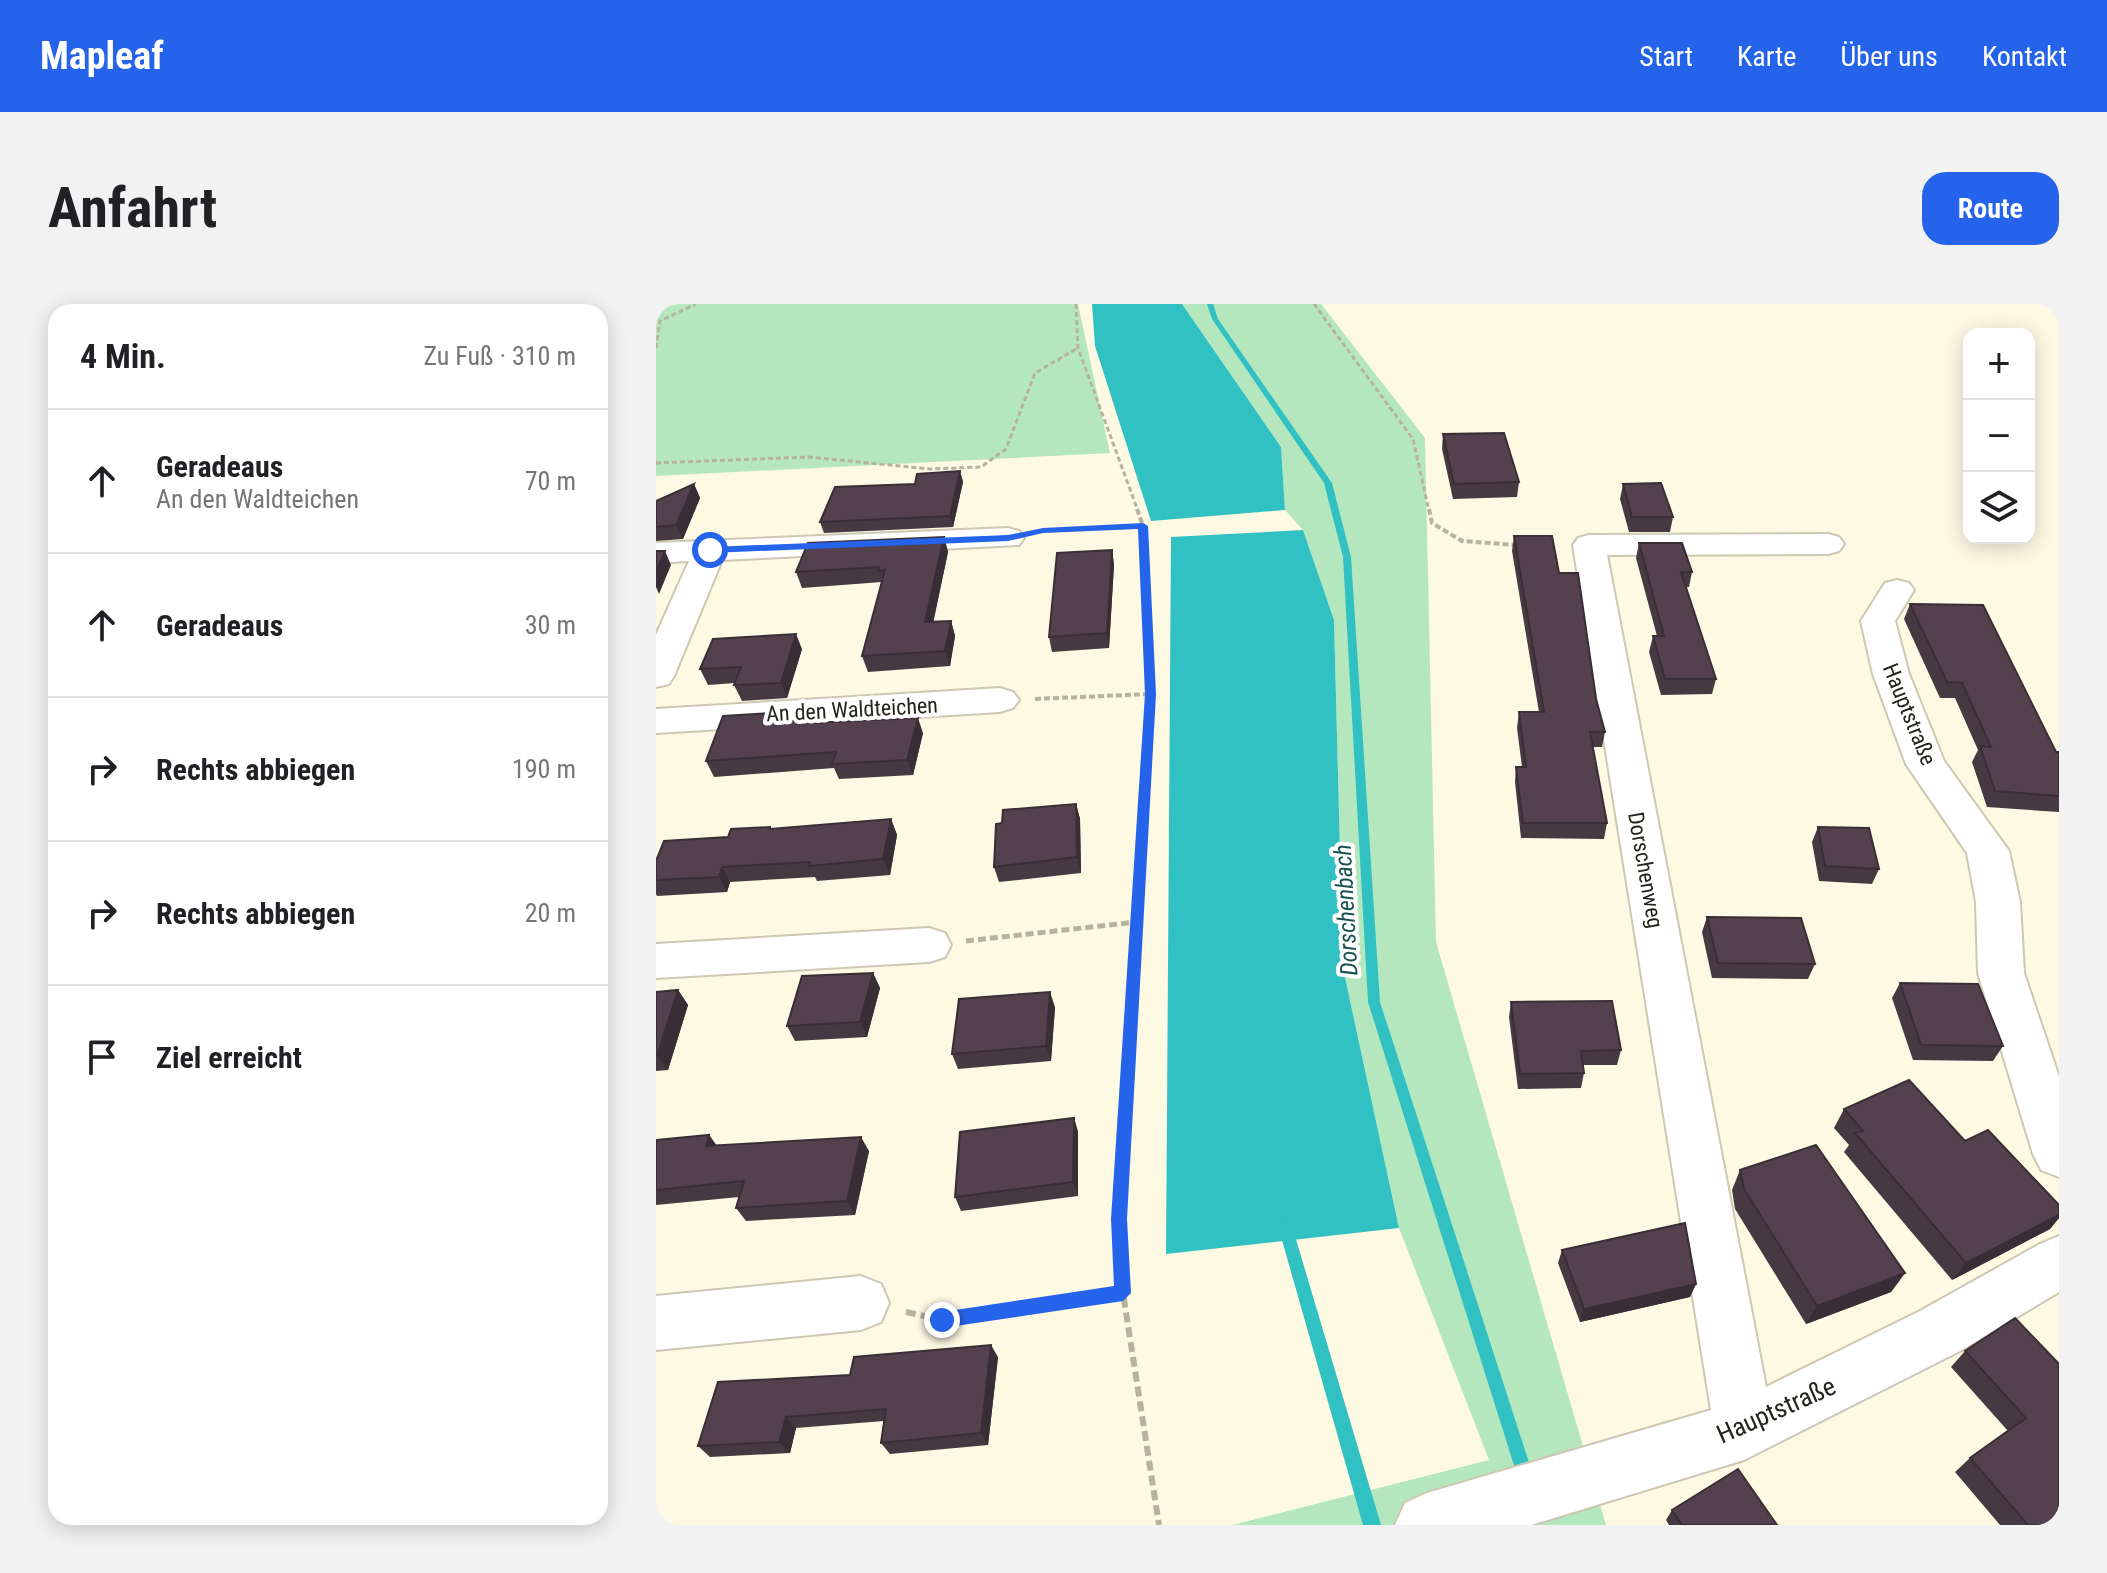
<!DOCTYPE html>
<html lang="de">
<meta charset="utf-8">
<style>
body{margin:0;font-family:"Roboto Condensed",sans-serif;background:#f2f2f2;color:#202124}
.controls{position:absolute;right:24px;top:24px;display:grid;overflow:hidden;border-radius:16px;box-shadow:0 4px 20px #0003}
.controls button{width:72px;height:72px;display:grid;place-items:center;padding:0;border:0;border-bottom:2px solid #e0e0e0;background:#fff;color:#202124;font:40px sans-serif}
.stop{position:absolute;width:24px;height:24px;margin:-18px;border:6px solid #2563eb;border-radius:50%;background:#fff}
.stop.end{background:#2563eb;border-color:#fff;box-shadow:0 2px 8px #0008}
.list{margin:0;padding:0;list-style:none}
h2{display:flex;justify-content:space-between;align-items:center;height:104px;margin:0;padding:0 32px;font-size:34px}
h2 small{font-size:26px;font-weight:400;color:#757577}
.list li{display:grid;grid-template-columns:52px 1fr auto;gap:24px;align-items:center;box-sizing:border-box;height:144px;padding:0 32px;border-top:2px solid #e0e0e0}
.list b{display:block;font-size:30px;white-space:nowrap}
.list p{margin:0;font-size:26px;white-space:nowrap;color:#757577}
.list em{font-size:26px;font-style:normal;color:#757577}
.icon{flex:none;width:44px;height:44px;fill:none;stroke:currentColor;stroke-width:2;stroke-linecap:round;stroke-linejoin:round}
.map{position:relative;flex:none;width:1403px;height:1221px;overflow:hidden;border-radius:24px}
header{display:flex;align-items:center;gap:48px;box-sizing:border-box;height:112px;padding:0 40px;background:#2563eb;color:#fff}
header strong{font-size:38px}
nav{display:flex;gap:44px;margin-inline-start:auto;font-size:28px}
.intro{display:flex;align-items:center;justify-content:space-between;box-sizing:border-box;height:192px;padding:0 48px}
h1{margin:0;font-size:56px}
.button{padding:20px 36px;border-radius:24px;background:#2563eb;color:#fff;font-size:28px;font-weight:700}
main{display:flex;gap:48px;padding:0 48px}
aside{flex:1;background:#fff;border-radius:24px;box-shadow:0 4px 20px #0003}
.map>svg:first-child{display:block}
.green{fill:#b5e7be}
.water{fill:#31c1c2}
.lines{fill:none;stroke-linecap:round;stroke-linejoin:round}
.stream{fill:#31c1c2;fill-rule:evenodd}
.street-casing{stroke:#cec8b3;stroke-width:4}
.path-far3{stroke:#b6b2a0;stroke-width:3;stroke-dasharray:5 3;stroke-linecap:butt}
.path-far2{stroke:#b6b2a0;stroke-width:4;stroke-dasharray:6 3;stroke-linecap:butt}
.path-far1{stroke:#b6b2a0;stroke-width:5;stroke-dasharray:8 4;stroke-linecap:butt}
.path{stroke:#b6b2a0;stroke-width:6;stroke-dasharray:10 5;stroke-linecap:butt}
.street{fill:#fff;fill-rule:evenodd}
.wall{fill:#473942}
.shaded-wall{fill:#3a2e36}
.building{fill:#53424d;stroke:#3a2e36;stroke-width:2}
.route{fill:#2563eb}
.labels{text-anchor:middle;stroke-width:8;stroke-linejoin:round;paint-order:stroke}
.street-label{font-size:22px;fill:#25231b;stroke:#fff}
.water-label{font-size:24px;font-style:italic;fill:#175151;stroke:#fff}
.near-street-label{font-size:26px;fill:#25231b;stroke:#fff}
</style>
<header>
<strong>Mapleaf</strong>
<nav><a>Start</a><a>Karte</a><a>Über uns</a><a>Kontakt</a></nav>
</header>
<div class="intro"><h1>Anfahrt</h1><a class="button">Route</a></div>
<main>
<aside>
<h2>4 Min.<small>Zu Fuß · 310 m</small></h2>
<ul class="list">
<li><svg class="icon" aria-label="ahead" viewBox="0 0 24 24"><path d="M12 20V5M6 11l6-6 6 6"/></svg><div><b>Geradeaus</b><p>An den Waldteichen</p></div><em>70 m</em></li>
<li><svg class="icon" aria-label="ahead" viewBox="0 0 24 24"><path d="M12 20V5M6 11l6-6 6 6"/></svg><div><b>Geradeaus</b></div><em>30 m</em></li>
<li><svg class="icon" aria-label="right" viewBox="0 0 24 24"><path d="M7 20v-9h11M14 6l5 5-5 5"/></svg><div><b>Rechts abbiegen</b></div><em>190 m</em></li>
<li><svg class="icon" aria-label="right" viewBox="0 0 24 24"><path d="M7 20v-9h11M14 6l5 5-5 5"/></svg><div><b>Rechts abbiegen</b></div><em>20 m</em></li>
<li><svg class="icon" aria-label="arrive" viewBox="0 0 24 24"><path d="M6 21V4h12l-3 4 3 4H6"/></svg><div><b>Ziel erreicht</b></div></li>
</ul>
</aside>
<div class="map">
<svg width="1403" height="1221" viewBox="0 0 1403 1221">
<rect width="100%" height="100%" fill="#fef9e3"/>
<path class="green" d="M 0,0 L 422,0 L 454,149 L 0,172 Z
M 526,0 L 665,0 L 769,134 L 780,638 L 950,1221 L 577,1221 L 833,1156 L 743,924 L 687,664 L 678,316 L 647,226 L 629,206 L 625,143 Z"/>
<path class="water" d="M 436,0 L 526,0 L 625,143 L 629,206 L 495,217 L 439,42 Z
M 647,226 L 678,316 L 687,664 L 743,924 L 510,950 L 515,233 Z"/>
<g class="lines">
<path class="stream" d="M 551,0 L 557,0 L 562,15 L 676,179 L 695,253 L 724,698 L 878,1174 L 876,1180 L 870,1182 L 864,1180 L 862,1174 L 712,698 L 687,253 L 668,179 L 556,15 Z
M 629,915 L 634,917 L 636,922 L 725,1221 L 707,1221 L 622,922 L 624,917 Z"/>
<defs>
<path id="street" d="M 352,224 L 363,227 L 368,234 L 363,241 L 66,256 L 18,372 L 13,380 L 0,383 L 0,331 L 33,257 L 0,259 L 0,239 Z
M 1172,230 L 1183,233 L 1188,240 L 1183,247 L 1172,250 L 951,251 L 1110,1083 L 1264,1007 L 1384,940 L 1403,932 L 1403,988 L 1304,1047 L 1088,1156 L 875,1221 L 739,1221 L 749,1199 L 771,1189 L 1055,1106 L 917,241 L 922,234 L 933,231 Z
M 1241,276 L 1253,279 L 1258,286 L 1239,317 L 1253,370 L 1288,457 L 1353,547 L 1364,598 L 1368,669 L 1403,773 L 1403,873 L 1385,866 L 1377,850 L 1322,669 L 1320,598 L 1311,549 L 1250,460 L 1217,370 L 1205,317 L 1229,279 Z
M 344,384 L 357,388 L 363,396 L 357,404 L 344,408 L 0,429 L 0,405 Z
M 273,624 L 289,629 L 295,641 L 289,653 L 273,658 L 0,674 L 0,640 Z
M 205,972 L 225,980 L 233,999 L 225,1018 L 205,1026 L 0,1046 L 0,992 Z"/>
</defs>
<use href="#street" class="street-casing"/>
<path class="path-far3" d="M 420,0 L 422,44 L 482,207
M 658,0 L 757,135 L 773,207
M 0,44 L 4,17 L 40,0
M 0,159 L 153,153 L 274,165 L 325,163 L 350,145 L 379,69 L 422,44"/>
<path class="path-far2" d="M 481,205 L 487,222 L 494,390 L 489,469
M 773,205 L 776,219 L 806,237 L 860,241
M 384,227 L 487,222
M 379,395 L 494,390"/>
<path class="path-far1" d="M 310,637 L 480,618
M 470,801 L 489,467"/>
<path class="path" d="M 470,799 L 463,915 L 467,989 L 503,1221
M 250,1008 L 286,1016 L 467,989"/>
<use href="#street" class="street"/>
</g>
<path class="wall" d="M 787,130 L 863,178 L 861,193 L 797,195 L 786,145 Z
M 304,167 L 307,178 L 297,223 L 168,229 L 164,218 L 259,180 Z
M 38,180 L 44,194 L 27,235 L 0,237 L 0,197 Z
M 967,180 L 1017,213 L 1014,228 L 973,228 L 964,195 Z
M 858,232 L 903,269 L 949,428 L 946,443 L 937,443 L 951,519 L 948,535 L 865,534 L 859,478 L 860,463 L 866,463 L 861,424 L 863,408 L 883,408 L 856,247 Z
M 288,233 L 292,248 L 277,318 L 295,317 L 299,332 L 294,362 L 212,368 L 206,352 L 226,278 L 146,284 L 140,268 Z
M 983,239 L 1036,268 L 1033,283 L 1030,283 L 1060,375 L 1056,390 L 1005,391 L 993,348 L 997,332 L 1001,332 L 980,254 Z
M 456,246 L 458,261 L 453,344 L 396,348 L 393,333 Z
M 1254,300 L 1400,448 L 1403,448 L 1403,508 L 1331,503 L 1316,458 L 1322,446 L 1299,394 L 1284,394 L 1248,315 Z
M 146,345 L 131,394 L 86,397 L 78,381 L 79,379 L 52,381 L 44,365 Z
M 115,409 L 119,418 L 155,419 L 267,429 L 257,471 L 183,475 L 178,464 L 58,473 L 50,457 Z
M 420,500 L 424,515 L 425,569 L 343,578 L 338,563 L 346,519 Z
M 235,515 L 241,531 L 234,571 L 161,577 L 159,573 L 74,578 L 71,588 L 1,592 L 0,590 L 0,557 L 72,533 L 114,523 L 116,525 Z
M 1162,523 L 1223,565 L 1216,580 L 1163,577 L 1156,538 Z
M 1051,613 L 1159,660 L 1152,675 L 1056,674 L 1046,628 Z
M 217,669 L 224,684 L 211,733 L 139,737 L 131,722 Z
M 1244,679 L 1347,742 L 1337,757 L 1257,756 L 1236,694 Z
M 22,686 L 32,701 L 12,766 L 0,767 L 0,688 Z
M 855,698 L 965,746 L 961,761 L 927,761 L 928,769 L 925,784 L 862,785 L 853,713 Z
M 399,703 L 395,757 L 302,765 L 296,750 Z
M 1188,805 L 1309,837 L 1403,901 L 1403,914 L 1394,925 L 1296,976 L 1188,848 L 1193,841 L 1178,824 Z
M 418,814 L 422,828 L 422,892 L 305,907 L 299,893 Z
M 53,831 L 61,842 L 213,847 L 199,911 L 90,917 L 80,904 L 83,893 L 0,901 L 0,836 Z
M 1084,866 L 1249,969 L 1235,988 L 1150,1020 L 1079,905 L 1076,886 Z
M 906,946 L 1040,980 L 1034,993 L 924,1018 L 902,959 Z
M 1309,1047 L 1403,1060 L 1403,1221 L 1344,1221 L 1299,1168 L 1314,1154 L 1352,1127 L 1295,1063 Z
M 342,1053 L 332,1141 L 234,1150 L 225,1139 L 228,1117 L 140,1124 L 134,1149 L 54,1153 L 42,1142 L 194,1071 Z
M 1016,1206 L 1121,1221 L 1013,1221 L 1010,1216 Z"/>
<path class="shaded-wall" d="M 304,167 L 307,178 L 297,223 L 294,212 Z
M 38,180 L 44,194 L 27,235 L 20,221 Z
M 288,233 L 292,248 L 274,334 L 269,318 Z
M 456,246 L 458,261 L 453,344 L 451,329 Z
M 9,247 L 15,261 L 3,290 L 0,283 L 0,268 Z
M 295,317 L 299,332 L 294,362 L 289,347 Z
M 140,330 L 146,345 L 131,394 L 125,379 Z
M 115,409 L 122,425 L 112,418 Z
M 262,414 L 267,429 L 257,471 L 251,456 Z
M 420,500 L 424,515 L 425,569 L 421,553 Z
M 235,515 L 241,531 L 234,571 L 227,555 Z
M 66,563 L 74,578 L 71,588 L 63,573 Z
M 217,669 L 224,684 L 211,733 L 204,718 Z
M 22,686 L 32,701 L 12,766 L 1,752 Z
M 394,688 L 399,703 L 395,757 L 390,742 Z
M 418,814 L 422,828 L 422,892 L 417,878 Z
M 53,831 L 63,845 L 50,842 Z
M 205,833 L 213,847 L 199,911 L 191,897 Z
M 1403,911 L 1403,914 L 1394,925 L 1296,976 L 1310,959 Z
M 1249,969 L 1235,988 L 1150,1020 L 1161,1002 Z
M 1040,980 L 1034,993 L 924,1018 L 928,1005 Z
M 335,1041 L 342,1053 L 332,1141 L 325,1129 Z
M 130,1113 L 140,1124 L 134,1149 L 123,1138 Z"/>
<path class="building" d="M 848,129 L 863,178 L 798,180 L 787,130 Z
M 304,167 L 294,212 L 164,218 L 179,183 L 259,180 L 261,170 Z
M 1005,179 L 1017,213 L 976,213 L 967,180 Z
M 38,180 L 20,221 L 0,223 L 0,197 Z
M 858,232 L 896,232 L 903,269 L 922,269 L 940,395 L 949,428 L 934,428 L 951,519 L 867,519 L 860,463 L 870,463 L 863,408 L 888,408 Z
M 288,233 L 269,318 L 295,317 L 289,347 L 206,352 L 229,266 L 222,267 L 223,263 L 140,268 L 152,239 Z
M 983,239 L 1026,239 L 1036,268 L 1025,268 L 1060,375 L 1009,375 L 997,332 L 1008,332 Z
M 456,246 L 451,329 L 393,333 L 401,249 Z
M 0,247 L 9,247 L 0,268 Z
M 1254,300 L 1327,301 L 1400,448 L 1403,448 L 1403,492 L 1339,487 L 1324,442 L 1335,443 L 1306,379 L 1291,378 Z
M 140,330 L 125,379 L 78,381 L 85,363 L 44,365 L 57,335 Z
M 115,409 L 112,418 L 154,416 L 153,419 L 262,414 L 251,456 L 176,460 L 180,448 L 50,457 L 67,412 Z
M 420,500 L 421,553 L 338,563 L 340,520 L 346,519 L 347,506 Z
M 235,515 L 227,555 L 153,562 L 154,558 L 66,563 L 63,573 L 0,576 L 0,557 L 8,537 L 72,533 L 75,525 L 114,523 L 114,525 Z
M 1162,523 L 1213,524 L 1223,565 L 1169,562 Z
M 1051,613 L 1145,614 L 1159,660 L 1062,659 Z
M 217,669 L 204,718 L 131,722 L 146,672 Z
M 1244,679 L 1322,680 L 1347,742 L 1265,741 Z
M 22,686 L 1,752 L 0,752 L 0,688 Z
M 394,688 L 390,742 L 296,750 L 303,695 Z
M 956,697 L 965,746 L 925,747 L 928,769 L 864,770 L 855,698 Z
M 1253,776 L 1309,837 L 1332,826 L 1403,901 L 1403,911 L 1310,959 L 1199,829 L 1207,827 L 1188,805 Z
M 418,814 L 417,878 L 299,893 L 304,828 Z
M 53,831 L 50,842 L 205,833 L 191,897 L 80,904 L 88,877 L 0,886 L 0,836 Z
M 1160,841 L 1249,969 L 1161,1002 L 1088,885 L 1084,866 Z
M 1029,919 L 1040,980 L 928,1005 L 906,946 Z
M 1359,1014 L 1403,1060 L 1403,1221 L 1372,1221 L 1314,1154 L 1370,1114 L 1309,1047 Z
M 335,1041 L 325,1129 L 225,1139 L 230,1105 L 130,1113 L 123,1138 L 42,1142 L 62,1078 L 194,1071 L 198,1053 Z
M 1082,1165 L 1121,1221 L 1026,1221 L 1016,1206 Z"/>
<path class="route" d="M 487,219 L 492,222 L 500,390 L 471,915 L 475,989 L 467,997 L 286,1024 L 280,1022 L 278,1016 L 280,1010 L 286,1008 L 458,982 L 455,915 L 489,390 L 482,225 L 387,229 L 352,237 L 54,249 L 49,246 L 54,243 L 352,231 L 387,224 Z"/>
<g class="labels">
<g class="street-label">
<text transform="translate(196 405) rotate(-3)" y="8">An den Waldteichen</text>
<text transform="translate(1254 410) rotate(68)" y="8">Hauptstraße</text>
<text transform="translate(990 566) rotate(80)" y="8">Dorschenweg</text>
</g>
<g class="water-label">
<text transform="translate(690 606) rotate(-93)" y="8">Dorschenbach</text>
</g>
<g class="near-street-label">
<text transform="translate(1120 1106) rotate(-24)" y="9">Hauptstraße</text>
</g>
</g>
</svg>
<div class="controls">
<button>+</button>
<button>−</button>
<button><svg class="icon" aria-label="layers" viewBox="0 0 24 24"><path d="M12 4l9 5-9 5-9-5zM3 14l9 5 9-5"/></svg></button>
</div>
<div class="stop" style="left:54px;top:246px"></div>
<div class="stop end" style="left:286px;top:1016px"></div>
</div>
</main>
